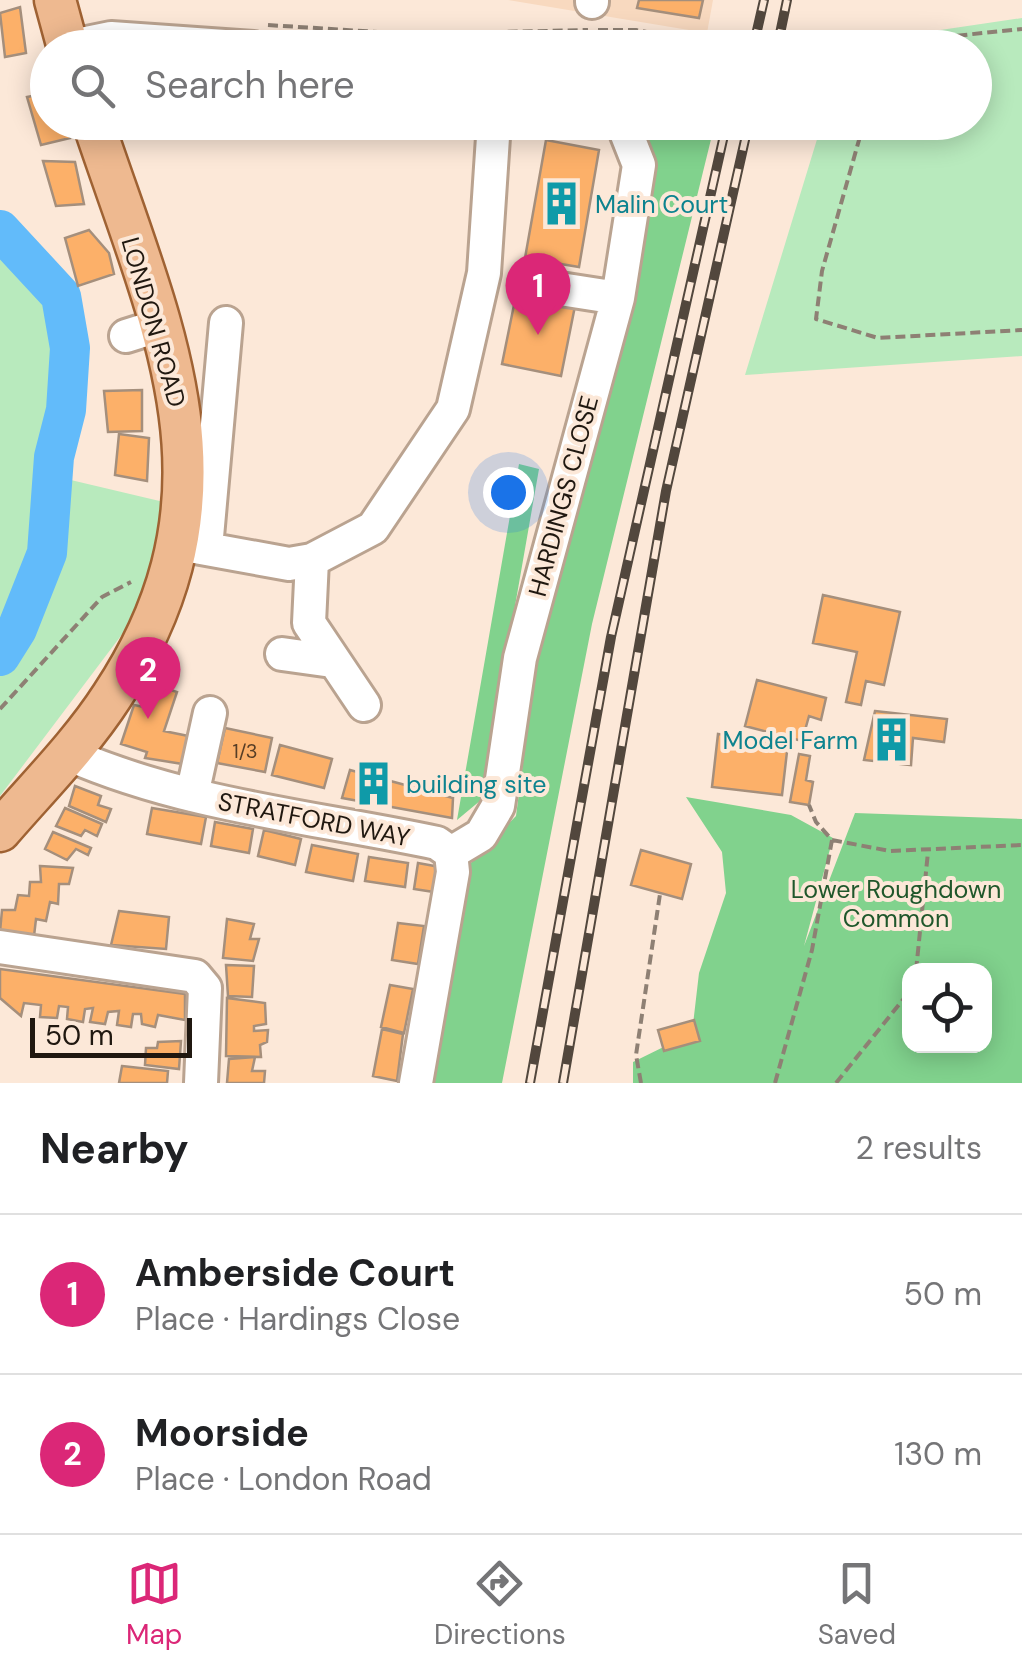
<!DOCTYPE html>
<meta charset="utf-8">
<style>
body{margin:0;font-family:"DM Sans",sans-serif;background:#f6f6f6;color:#202124}
.controls{position:absolute;right:30px;bottom:30px;display:grid;overflow:hidden;border-radius:20px;box-shadow:0 5px 25px #0003}
.controls button{width:90px;height:90px;display:grid;place-items:center;padding:0;border:0;border-bottom:2px solid #e0e0e0;background:#fff;color:#202124;font:50px sans-serif}
.scale{position:absolute;left:30px;bottom:25px;width:162px;box-sizing:border-box;padding-left:10px;border:5px solid #201810;border-top:0;font-size:28px;line-height:35px;white-space:nowrap;color:#201810;-webkit-text-stroke:8px #fce8d8;paint-order:stroke}
.you{position:absolute;left:508px;top:492px;width:35px;height:35px;margin:-25px;border:8px solid #fff;border-radius:50%;background:#1a73e8;box-shadow:0 0 0 15px #1a73e833}
.badge{display:grid;place-items:center;width:65px;height:65px;border-radius:50%;background:#db2777;color:#fff;font-size:32px;font-weight:700}
.pin{position:absolute;translate:-50% -82px;filter:drop-shadow(0 2px 5px #0008)}
.pin::after{content:'';position:absolute;top:52px;width:35px;height:30px;background:inherit;clip-path:polygon(0 0,100% 0,50% 100%)}
.list{margin:0;padding:0;list-style:none}
h2{display:flex;justify-content:space-between;align-items:center;height:130px;margin:0;padding:0 40px;font-size:42px}
h2 small{font-size:32px;font-weight:400;color:#757577}
.list li{display:grid;grid-template-columns:65px 1fr auto;gap:30px;align-items:center;box-sizing:border-box;height:160px;padding:0 40px;border-top:2px solid #e0e0e0}
.list b{display:block;font-size:38px;white-space:nowrap}
.list p{margin:0;font-size:32px;white-space:nowrap;color:#757577}
.list em{font-size:32px;font-style:normal;color:#757577}
.icon{flex:none;width:55px;height:55px;fill:none;stroke:currentColor;stroke-width:2;stroke-linecap:round;stroke-linejoin:round}
.map{position:relative;flex:none;width:1022px;height:1083px;overflow:hidden}
.search{position:absolute;background:#fff;box-shadow:0 5px 25px #0003;left:30px;right:30px;top:30px;height:110px;display:flex;align-items:center;gap:25px;box-sizing:border-box;padding:0 35px;border-radius:55px;color:#757577;font-size:38px}
.sheet{height:450px;background:#fff}
nav{display:flex;justify-content:space-around;align-items:center;box-sizing:border-box;height:140px;border-top:2px solid #e0e0e0;background:#fff;font-size:28px;color:#757577}
nav a{display:grid;justify-items:center;gap:5px}
nav .on{color:#db2777}
.map>svg:first-child{display:block}
.built{fill:#f8d9bf}
.green{fill:#b8eabd}
.forest{fill:#81d28d;fill-rule:evenodd}
.lines{fill:none;stroke-linecap:round;stroke-linejoin:round}
.river{stroke:#62bbfa;stroke-width:40}
.building{fill:#fcb069;stroke:#a58f7c;stroke-width:2.5}
.minor-casing{stroke:#baa390;stroke-width:38}
.major-casing{stroke:#9f6233;stroke-width:45}
.path{stroke:#8e8074;stroke-width:4;stroke-dasharray:10 5;stroke-linecap:butt}
.minor{stroke:#fff;stroke-width:32}
.major{stroke:#eeb990;stroke-width:40}
.rail-casing{stroke:#52473d;stroke-width:10}
.rail{stroke:#fce8d8;stroke-width:6;stroke-dasharray:19;stroke-linecap:butt}
.labels{text-anchor:middle;stroke-width:8;stroke-linejoin:round;paint-order:stroke}
.number-label{font-size:20px;fill:#573e26}
.culture-label{font-size:25px;fill:#0d838f;stroke:#fce8d8;text-anchor:start}
.street-label{font-size:25px;fill:#201810;stroke:#fce8d8}
.park-label{font-size:25px;fill:#1f572b;stroke:#fce8d8}
</style>
<div class="map">
<svg width="1022" height="1083" viewBox="0 0 1022 1083">
<rect width="100%" height="100%" fill="#fce8d8"/>
<path class="built" d="M 508,0 L 713,0 L 707,33 Z"/>
<path class="green" d="M 1022,18 L 1022,356 L 745,375 L 822,123 L 974,122 L 974,48 L 845,47 L 846,44 Z
M 0,253 L 39,291 L 58,357 L 37,472 L 168,503 L 151,573 L 123,633 L 0,796 Z"/>
<path class="forest" d="M 632,123 L 715,123 L 592,624 L 502,1083 L 434,1083 L 468,866 L 516,816 L 536,663 L 647,168 Z
M 519,464 L 539,469 L 481,800 L 457,820 Z
M 686,797 L 791,815 L 833,838 L 804,946 L 855,813 L 1022,819 L 1022,1083 L 633,1083 L 633,1062 L 692,1033 L 699,973 L 726,893 L 722,852 ZM 910,971 L 984,971 L 984,1046 L 910,1046 Z"/>
<g class="lines">
<path class="river" d="M 0,230 L 61,296 L 70,348 L 66,410 L 54,457 L 47,553 L 17,629 L 0,656"/>
</g>
<path class="building" d="M 639,0 L 703,0 L 699,18 L 637,8 Z
M 20,7 L 26,53 L 5,57 L 0,13 Z
M 48,93 L 48,122 L 67,122 L 70,138 L 41,145 L 27,97 Z
M 546,140 L 599,150 L 579,267 L 525,258 Z
M 43,161 L 75,162 L 84,204 L 56,206 Z
M 89,230 L 109,253 L 114,274 L 78,286 L 65,238 Z
M 516,295 L 575,306 L 561,376 L 502,364 Z
M 142,390 L 142,431 L 108,432 L 104,391 Z
M 119,434 L 149,438 L 147,481 L 115,475 Z
M 823,595 L 900,612 L 884,685 L 866,681 L 861,705 L 846,702 L 857,652 L 813,643 Z
M 757,680 L 826,698 L 821,720 L 809,716 L 802,741 L 745,726 Z
M 150,683 L 177,692 L 164,731 L 198,738 L 189,765 L 145,758 L 147,752 L 121,744 L 134,705 L 144,707 Z
M 875,711 L 947,719 L 944,742 L 913,738 L 911,765 L 864,760 Z
M 225,728 L 272,738 L 265,772 L 217,763 Z
M 718,734 L 788,743 L 782,795 L 712,787 Z
M 280,745 L 332,759 L 324,788 L 272,775 Z
M 799,754 L 810,756 L 806,780 L 813,782 L 809,805 L 790,802 Z
M 350,770 L 453,798 L 452,818 L 342,798 Z
M 75,786 L 101,796 L 98,805 L 111,809 L 106,822 L 69,806 Z
M 65,808 L 102,824 L 97,836 L 85,830 L 81,836 L 56,826 Z
M 152,808 L 206,817 L 201,844 L 147,834 Z
M 215,822 L 253,829 L 249,853 L 211,846 Z
M 264,830 L 301,839 L 295,865 L 258,856 Z
M 53,832 L 91,848 L 88,855 L 76,849 L 67,860 L 45,849 Z
M 312,845 L 358,854 L 353,881 L 306,872 Z
M 641,850 L 691,864 L 682,899 L 631,885 Z
M 369,857 L 408,863 L 405,887 L 365,881 Z
M 418,863 L 440,867 L 434,892 L 414,889 Z
M 40,866 L 73,868 L 69,884 L 59,884 L 58,904 L 50,902 L 46,921 L 36,919 L 34,936 L 0,932 L 2,910 L 15,910 L 18,895 L 29,896 L 30,882 L 41,882 Z
M 119,911 L 169,917 L 166,949 L 111,945 Z
M 227,919 L 254,924 L 250,939 L 259,939 L 253,961 L 223,958 Z
M 398,923 L 424,926 L 418,964 L 392,960 Z
M 226,965 L 254,966 L 252,997 L 228,996 Z
M 0,969 L 185,994 L 185,1020 L 158,1015 L 155,1027 L 142,1024 L 141,1014 L 133,1014 L 131,1027 L 117,1025 L 119,1011 L 108,1012 L 105,1024 L 90,1022 L 93,1008 L 85,1009 L 83,1022 L 67,1019 L 68,1007 L 59,1006 L 57,1018 L 40,1017 L 41,1005 L 24,1003 L 21,1016 L 0,998 Z
M 390,985 L 413,989 L 404,1033 L 381,1027 Z
M 227,998 L 265,1003 L 266,1024 L 254,1026 L 254,1031 L 268,1030 L 267,1042 L 260,1045 L 261,1057 L 226,1056 Z
M 694,1020 L 700,1041 L 664,1051 L 658,1030 Z
M 382,1029 L 403,1034 L 397,1081 L 373,1076 Z
M 181,1041 L 179,1069 L 145,1065 L 146,1048 L 157,1048 L 158,1042 Z
M 255,1057 L 252,1071 L 265,1071 L 264,1083 L 227,1083 L 229,1059 Z
M 122,1066 L 168,1071 L 167,1083 L 119,1083 Z"/>
<g class="lines">
<defs>
<path id="minor" d="M 592,2 L 592,0
M 67,47 L 111,38 L 253,48
M 528,284 L 618,298
M 126,336 L 161,325
M 179,544 L 289,564 L 312,560 L 309,623 L 364,705
M 206,548 L 226,323
M 312,560 L 373,528 L 453,409 L 484,273 L 494,122
M 282,654 L 332,661
M 68,754 C 184,805 314,817 437,843 L 451,853
M 192,795 L 210,713
M 451,853 L 481,835 L 498,806 L 520,658 L 618,298 L 639,165 L 622,122
M 0,947 L 195,976 L 205,988 L 201,1083
M 416,1083 L 453,872 L 451,853"/>
<path id="major" d="M 55,0 L 68,48
M 0,831 C 38,787 81,744 112,696 C 247,492 162,329 93,122"/>
</defs>
<use href="#minor" class="minor-casing"/>
<use href="#major" class="major-casing"/>
<path class="path" d="M 268,25 L 410,34 L 588,30
M 598,30 L 636,30 L 732,48
M 838,48 L 1022,29
M 856,122 L 859,140 L 822,271 L 816,319 L 878,338 L 1022,330
M 0,709 L 102,597 L 131,582
M 832,840 L 890,851 L 1022,845
M 916,971 L 928,852
M 641,1083 L 636,1055 L 660,894
M 775,1083 L 812,950 L 832,840 L 816,822 L 809,805
M 836,1083 L 910,991"/>
<use href="#minor" class="minor"/>
<use href="#major" class="major"/>
<defs>
<path id="rail" d="M 753,48 L 764,0
M 777,48 L 787,0
M 530,1083 L 611,637 L 727,122
M 563,1083 L 666,491 L 749,122"/>
</defs>
<use href="#rail" class="rail-casing"/>
<use href="#rail" class="rail"/>
</g>
<defs>
<symbol id="building-bare" viewBox="-9 -9 18 18"><path d="M-4-6H4V6H1V3H-1V6H-4ZM-2.5-4.3h1.7v1.8h-1.7ZM.8-4.3h1.7v1.8H.8ZM-2.5-1h1.7V.8h-1.7ZM.8-1h1.7V.8H.8Z" fill="#0f9aa8" stroke="#fce8d8" stroke-width="2.5" paint-order="stroke"/></symbol>
</defs>
<g fill-rule="evenodd">
<use href="#building-bare" x="530" y="172" width="63" height="63"/>
<use href="#building-bare" x="860" y="708" width="63" height="63"/>
<use href="#building-bare" x="342" y="752" width="63" height="63"/>
</g>
<g class="labels">
<g class="number-label">
<text x="245" y="758">1/3</text>
</g>
<g class="culture-label">
<text x="595" y="213">Malin Court</text>
<text x="858" y="749" text-anchor="end">Model Farm</text>
<text x="406" y="793">building site</text>
</g>
<g class="street-label">
<text transform="translate(154 322) rotate(74)" y="9">LONDON ROAD</text>
<text transform="translate(563 496) rotate(-75)" y="9">HARDINGS CLOSE</text>
<text transform="translate(314 819) rotate(11)" y="9">STRATFORD WAY</text>
</g>
<g class="park-label">
<text x="896" y="898">Lower Roughdown<tspan x="896" dy="29">Common</tspan></text>
</g>
</g>
</svg>
<div class="controls">
<button><svg class="icon" aria-label="locate" viewBox="0 0 24 24"><circle cx="12" cy="12" r="6"/><path d="M12 2v4M12 18v4M2 12h4M18 12h4"/></svg></button>
</div>
<div class="scale">50 m</div>
<div class="you"></div>
<div class="pin badge" style="left:538px;top:335px">1</div>
<div class="pin badge" style="left:148px;top:719px">2</div>
<div class="search"><svg class="icon" aria-label="search" viewBox="0 0 24 24"><circle cx="10" cy="10" r="6"/><path d="M15 15l6 6"/></svg>Search here</div>
</div>
<section class="sheet">
<h2>Nearby<small>2 results</small></h2>
<ul class="list">
<li><span class="badge">1</span><div><b>Amberside Court</b><p>Place · Hardings Close</p></div><em>50 m</em></li>
<li><span class="badge">2</span><div><b>Moorside</b><p>Place · London Road</p></div><em>130 m</em></li>
</ul>
</section>
<nav>
<a class="on"><svg class="icon" aria-label="map" viewBox="0 0 24 24"><path d="M3 6l6-2 6 2 6-2v14l-6 2-6-2-6 2zM9 4v14M15 6v14"/></svg>Map</a>
<a><svg class="icon" aria-label="directions" viewBox="0 0 24 24"><path d="M12 3l9 9-9 9-9-9zM9 14v-3h6M13 9l2 2-2 2"/></svg>Directions</a>
<a><svg class="icon" aria-label="saved" viewBox="0 0 24 24"><path d="M7 4h10v16l-5-4-5 4z"/></svg>Saved</a>
</nav>
